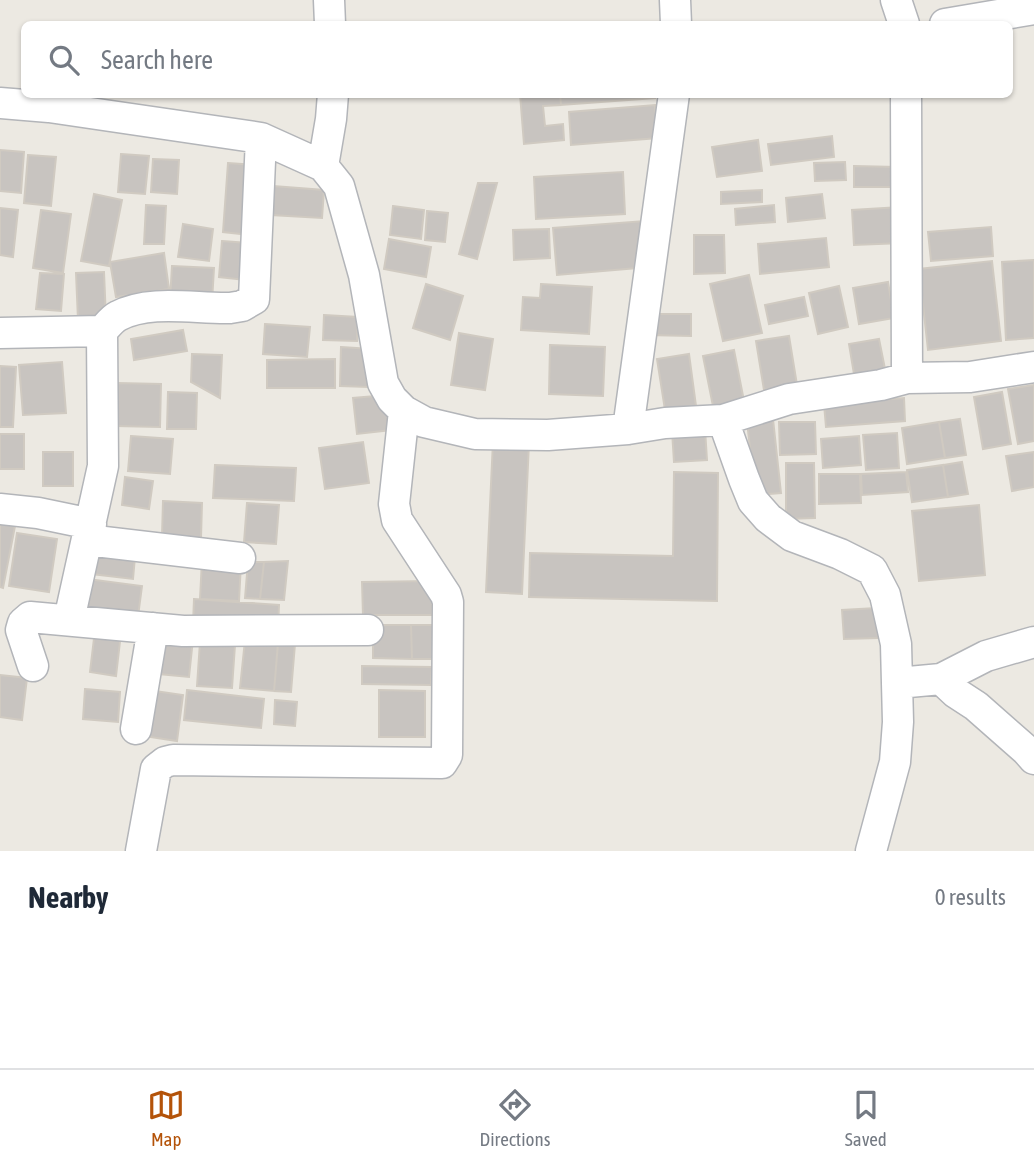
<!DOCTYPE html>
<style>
body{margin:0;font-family:"Asap Condensed",sans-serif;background:#f6f6f7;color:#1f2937}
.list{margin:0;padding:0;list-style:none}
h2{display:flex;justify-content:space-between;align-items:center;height:91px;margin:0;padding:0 28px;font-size:30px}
h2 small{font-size:23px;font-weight:400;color:#747a83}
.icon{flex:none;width:38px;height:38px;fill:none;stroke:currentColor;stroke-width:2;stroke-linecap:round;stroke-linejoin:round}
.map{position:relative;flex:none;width:1034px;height:851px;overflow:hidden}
.search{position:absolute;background:#fff;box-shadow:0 2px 5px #0004;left:21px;right:21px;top:21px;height:77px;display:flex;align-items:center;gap:18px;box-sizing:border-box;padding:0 24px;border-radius:10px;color:#747a83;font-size:26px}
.sheet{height:217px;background:#fff}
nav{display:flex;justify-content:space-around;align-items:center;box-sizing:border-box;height:98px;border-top:2px solid #e0e1e3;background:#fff;font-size:19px;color:#747a83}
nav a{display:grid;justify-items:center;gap:4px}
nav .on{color:#b45309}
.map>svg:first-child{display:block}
.building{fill:#c8c4c0;stroke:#d0cac1;stroke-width:2}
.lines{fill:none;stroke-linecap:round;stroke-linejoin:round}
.street-casing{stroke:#b3b5b9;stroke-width:33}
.street{stroke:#fff;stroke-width:30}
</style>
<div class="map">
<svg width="1034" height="851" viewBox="0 0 1034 851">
<rect width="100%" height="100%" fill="#ece9e2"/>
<path class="building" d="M 520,94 L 560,94 L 561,105 L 543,106 L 545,126 L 563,124 L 564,140 L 524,144 Z
M 560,94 L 655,94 L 655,98 L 561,105 Z
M 655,105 L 658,138 L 571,145 L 569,112 Z
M 832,136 L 834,157 L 771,165 L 768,144 Z
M 758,140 L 762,171 L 717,177 L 712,147 Z
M 0,150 L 24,152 L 21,193 L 0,191 Z
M 121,154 L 149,156 L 145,194 L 118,192 Z
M 28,155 L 56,157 L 51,206 L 24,203 Z
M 153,159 L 179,160 L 177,194 L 151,192 Z
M 845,162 L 846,180 L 815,181 L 814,163 Z
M 228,163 L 255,165 L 249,235 L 223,232 Z
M 854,166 L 897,167 L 897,187 L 854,187 Z
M 623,172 L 625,214 L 536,219 L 534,177 Z
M 478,183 L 497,183 L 477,259 L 459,254 Z
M 273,186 L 324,190 L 322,218 L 271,215 Z
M 762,190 L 762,202 L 721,204 L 721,192 Z
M 94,194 L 122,200 L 109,266 L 81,261 Z
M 822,194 L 825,218 L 788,222 L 786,198 Z
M 146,205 L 166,206 L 164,244 L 144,244 Z
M 774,205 L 775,222 L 736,225 L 735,209 Z
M 393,206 L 424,210 L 421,239 L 390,235 Z
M 900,207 L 902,243 L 854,245 L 852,210 Z
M 0,208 L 18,210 L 13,257 L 0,255 Z
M 41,210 L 71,214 L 63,273 L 33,268 Z
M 427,211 L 448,213 L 445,242 L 425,240 Z
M 645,221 L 649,267 L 557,275 L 553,228 Z
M 183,224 L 213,229 L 209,261 L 178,257 Z
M 991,227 L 993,256 L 931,261 L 928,232 Z
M 549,229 L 550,258 L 514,260 L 513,230 Z
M 694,235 L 724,235 L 725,273 L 694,274 Z
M 826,238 L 829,267 L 760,274 L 758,244 Z
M 389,239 L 431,247 L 426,277 L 384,269 Z
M 222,241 L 248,243 L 245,280 L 219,277 Z
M 164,253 L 169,289 L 116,297 L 110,262 Z
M 1034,260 L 1034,338 L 1006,340 L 1002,262 Z
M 992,261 L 1001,341 L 928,350 L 919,269 Z
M 172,266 L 214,268 L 212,302 L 170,300 Z
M 104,272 L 106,319 L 78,320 L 76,273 Z
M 40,273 L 64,274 L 61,311 L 36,309 Z
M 749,275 L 762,333 L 723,341 L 710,284 Z
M 888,282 L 894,318 L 859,324 L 853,288 Z
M 426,284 L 463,296 L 450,340 L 413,328 Z
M 541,284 L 592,287 L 589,334 L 521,330 L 523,297 L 540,298 Z
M 839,286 L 848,327 L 818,334 L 809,293 Z
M 804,297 L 808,316 L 769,324 L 765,305 Z
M 646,314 L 691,314 L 691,336 L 646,335 Z
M 324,315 L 358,317 L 357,341 L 323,340 Z
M 265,324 L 310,327 L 307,357 L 263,354 Z
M 183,330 L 187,351 L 134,360 L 131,339 Z
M 459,333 L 493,339 L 485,390 L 451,385 Z
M 789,336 L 797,385 L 764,390 L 756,341 Z
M 879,339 L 886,374 L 855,380 L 849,344 Z
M 550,345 L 605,347 L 603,396 L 549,394 Z
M 341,347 L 371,349 L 369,387 L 340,386 Z
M 734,350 L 744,401 L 713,406 L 703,356 Z
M 192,354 L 222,355 L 220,398 L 191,382 Z
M 689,354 L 696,406 L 665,410 L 657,359 Z
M 335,359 L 335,388 L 267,388 L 267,360 Z
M 62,362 L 66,413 L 23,415 L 19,365 Z
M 0,366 L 16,367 L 13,427 L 0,427 Z
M 117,383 L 161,384 L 160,427 L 116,426 Z
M 1034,385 L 1034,441 L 1018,444 L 1008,389 Z
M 168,392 L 197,393 L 196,429 L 167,429 Z
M 1002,392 L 1011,444 L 983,449 L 974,397 Z
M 387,395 L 391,430 L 357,434 L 353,398 Z
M 904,398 L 905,421 L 826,427 L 824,404 Z
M 773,419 L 781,493 L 755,495 L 747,421 Z
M 960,419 L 966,455 L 945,458 L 939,422 Z
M 779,422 L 815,422 L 816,454 L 780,455 Z
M 939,422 L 945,458 L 907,464 L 902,428 Z
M 705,429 L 707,460 L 674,462 L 672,431 Z
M 897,433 L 899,468 L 866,470 L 863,435 Z
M 0,434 L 24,434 L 24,469 L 0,469 Z
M 131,436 L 173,439 L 170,474 L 128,471 Z
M 859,436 L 861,465 L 823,468 L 821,439 Z
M 493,441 L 529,443 L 522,594 L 486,592 Z
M 363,442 L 369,483 L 325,489 L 319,448 Z
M 43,452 L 73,452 L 73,486 L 43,486 Z
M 1034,452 L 1034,487 L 1012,491 L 1006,456 Z
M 962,462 L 968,494 L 948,497 L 943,465 Z
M 786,463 L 814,463 L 815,518 L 786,519 Z
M 215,465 L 296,468 L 294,501 L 213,498 Z
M 943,465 L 948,497 L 912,502 L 907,470 Z
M 674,472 L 718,473 L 717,601 L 529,597 L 530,553 L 673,556 Z
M 906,472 L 908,492 L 862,495 L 861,474 Z
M 819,474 L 860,474 L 861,503 L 819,504 Z
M 125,477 L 153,481 L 149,509 L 122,505 Z
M 163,501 L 202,503 L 201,538 L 162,536 Z
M 247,503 L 279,505 L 276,544 L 244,542 Z
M 979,505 L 985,575 L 919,581 L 912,511 Z
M 0,523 L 15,526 L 3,588 L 0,587 Z
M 17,533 L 57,539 L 49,592 L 9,586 Z
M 94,552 L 135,557 L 133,579 L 92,574 Z
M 202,560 L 241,563 L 239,601 L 200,599 Z
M 288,561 L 284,600 L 260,599 L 264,562 Z
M 248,562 L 264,562 L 260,599 L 245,598 Z
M 80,578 L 142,586 L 137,624 L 76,617 Z
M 432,581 L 432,615 L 363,615 L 362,582 Z
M 194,599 L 279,605 L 278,629 L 193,624 Z
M 876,608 L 878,638 L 844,639 L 842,610 Z
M 373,625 L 411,625 L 412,659 L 373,658 Z
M 411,625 L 445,625 L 445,659 L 412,659 Z
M 95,630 L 121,633 L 116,676 L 90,672 Z
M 163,636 L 193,639 L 189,677 L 159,674 Z
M 245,640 L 278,643 L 274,691 L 240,688 Z
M 200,642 L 235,645 L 232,688 L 197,686 Z
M 278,643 L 295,644 L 291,692 L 274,691 Z
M 362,666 L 432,667 L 431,685 L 362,684 Z
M 0,675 L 27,678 L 22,720 L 0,717 Z
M 85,689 L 120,692 L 118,722 L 83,719 Z
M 187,690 L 264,699 L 261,728 L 184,720 Z
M 379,690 L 425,691 L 425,737 L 379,737 Z
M 155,691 L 183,695 L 177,741 L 150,737 Z
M 275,700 L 297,702 L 295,726 L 274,724 Z"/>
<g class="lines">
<defs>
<path id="street" d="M 329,0 L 330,24
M 675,0 L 676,24
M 896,0 L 904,24
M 945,24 L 1034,9
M 906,94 L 907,378
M 0,103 L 49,107 L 261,138 L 323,166 L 339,186 L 364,275 L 383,383 L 392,399 L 404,411 L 424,422 L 475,434 L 548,435 L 628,429 L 665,423 L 723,420 L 789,399 L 881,385 L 907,378 L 970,377 L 1034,367
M 323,166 L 331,119 L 333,94
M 0,333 L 102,331
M 723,420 L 744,479 L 753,501 L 768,518 L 792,536 L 840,554 L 872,570 L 885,595 L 896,644 L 898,722 L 895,762 L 871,851
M 628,429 L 674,94
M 0,509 L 38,513 L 91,524
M 87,540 L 240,558
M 69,620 L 103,466 L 102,331 C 107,326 112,319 118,316 C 150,299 195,309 230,308 L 242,306 L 254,299 L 261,138
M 33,666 L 21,630 L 23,623 L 30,617 L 183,631 L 368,630
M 941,679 L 956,693 L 976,706 L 1026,750 L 1034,759
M 898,683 L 941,679 L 986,656 L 1034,642
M 136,729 L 153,628
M 141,851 L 156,769 L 165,762 L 173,760 L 442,763 L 447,755 L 448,602 L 446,595 L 397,520 L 394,504 L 404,411"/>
</defs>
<use href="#street" class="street-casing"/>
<use href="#street" class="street"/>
</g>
</svg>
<div class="search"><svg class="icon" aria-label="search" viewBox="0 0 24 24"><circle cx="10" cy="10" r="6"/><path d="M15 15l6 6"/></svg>Search here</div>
</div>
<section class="sheet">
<h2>Nearby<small>0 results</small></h2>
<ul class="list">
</ul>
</section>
<nav>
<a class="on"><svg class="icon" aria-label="map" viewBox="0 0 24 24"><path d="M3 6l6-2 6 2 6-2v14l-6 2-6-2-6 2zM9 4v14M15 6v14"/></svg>Map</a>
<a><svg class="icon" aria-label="directions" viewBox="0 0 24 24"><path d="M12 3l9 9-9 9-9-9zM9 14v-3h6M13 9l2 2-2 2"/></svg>Directions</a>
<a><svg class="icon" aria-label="saved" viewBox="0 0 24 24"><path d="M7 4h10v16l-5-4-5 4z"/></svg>Saved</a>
</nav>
